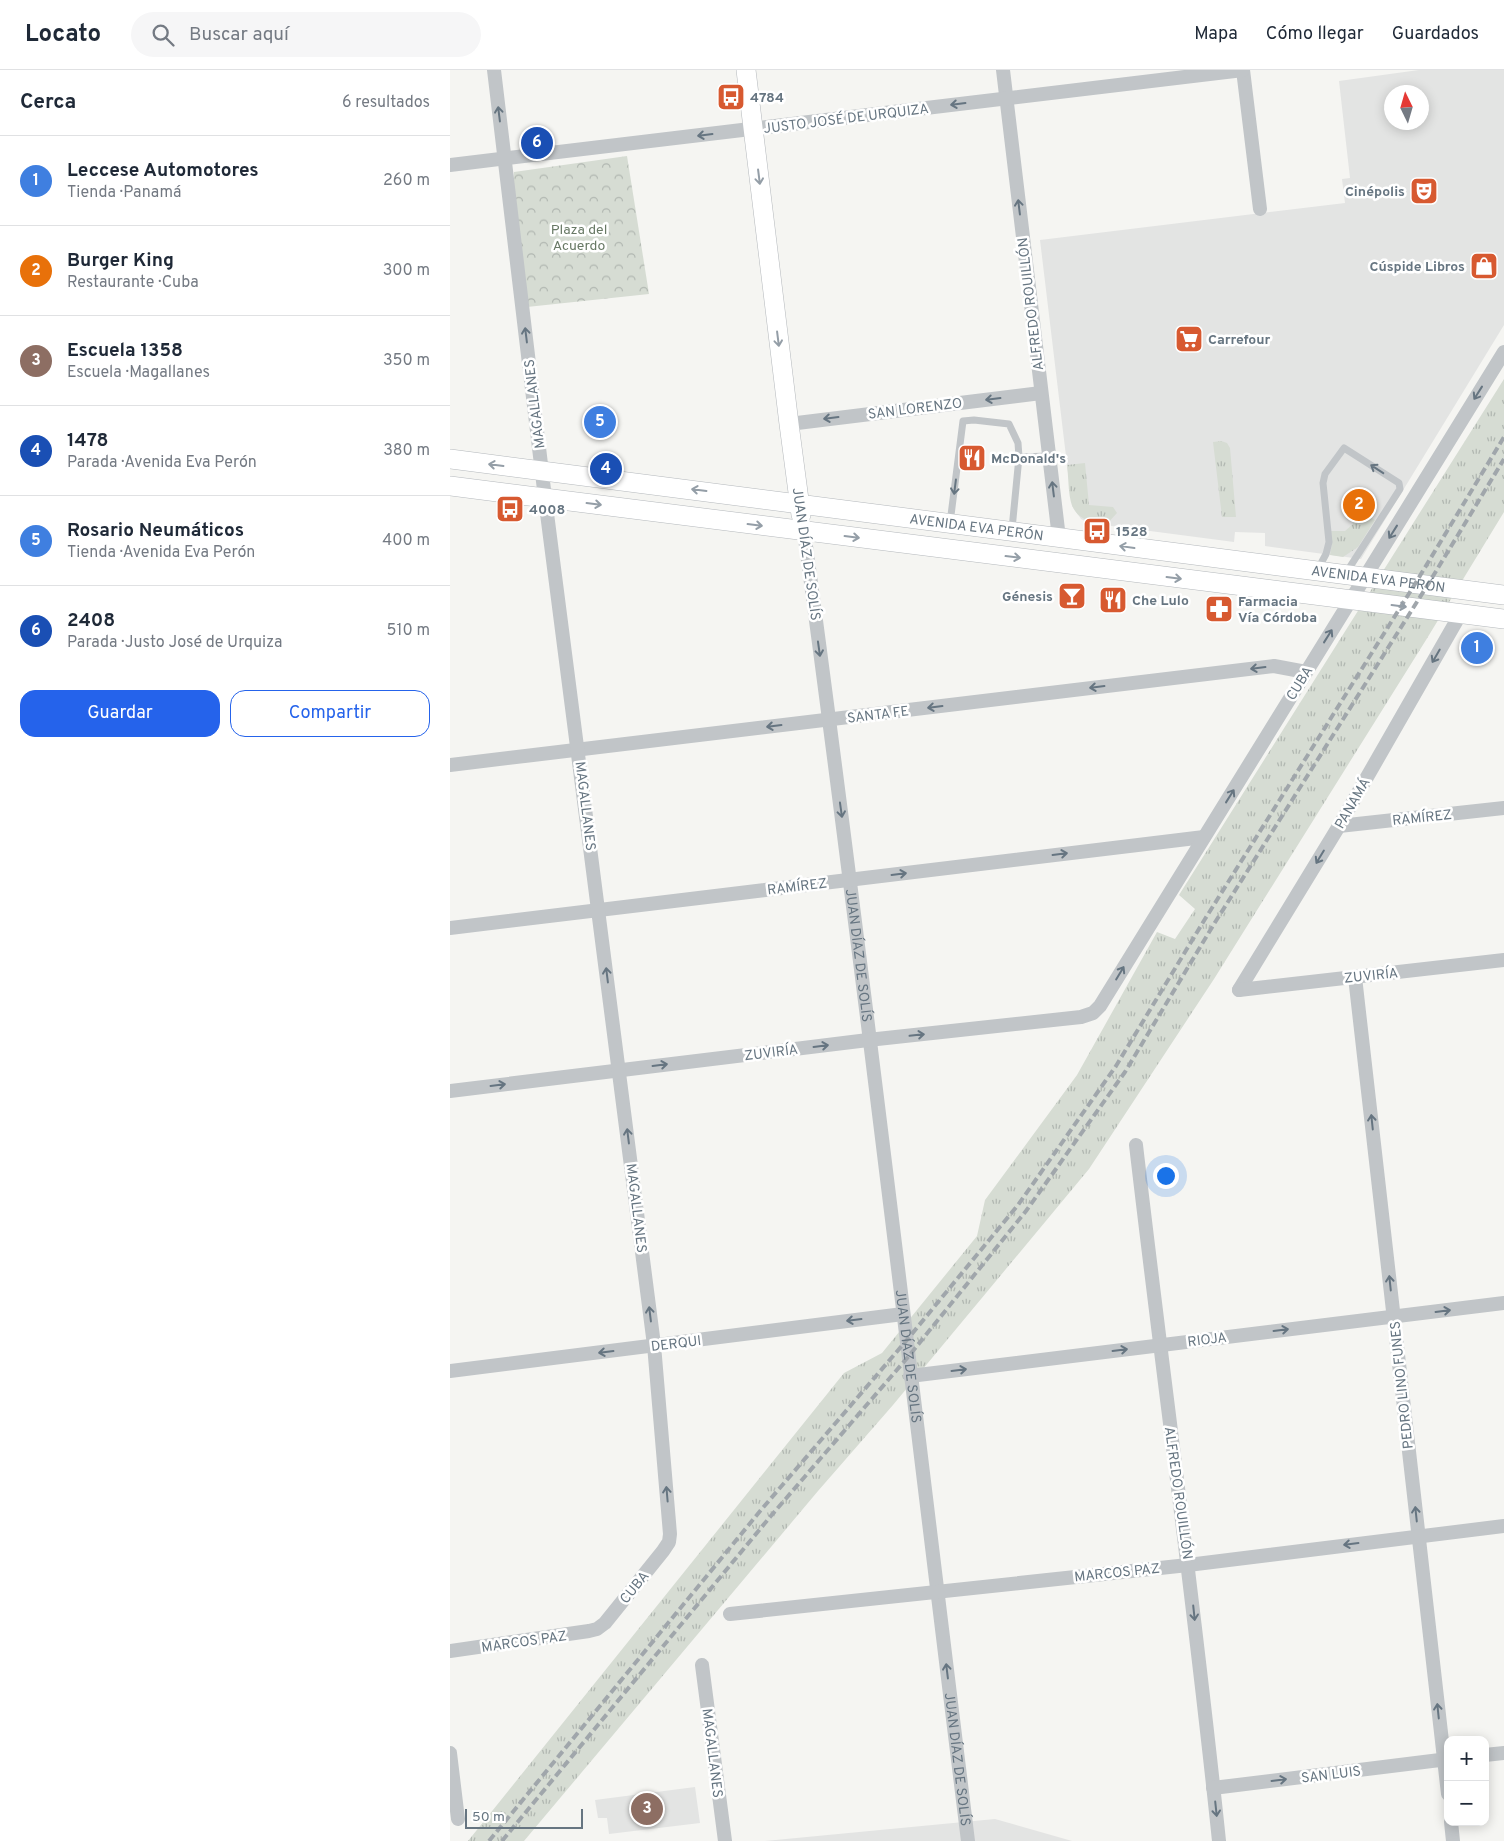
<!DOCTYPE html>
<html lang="es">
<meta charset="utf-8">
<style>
body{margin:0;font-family:Overpass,sans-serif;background:#f6f6f7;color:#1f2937}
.controls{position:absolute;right:15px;bottom:15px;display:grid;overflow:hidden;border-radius:10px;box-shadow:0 2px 12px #0003}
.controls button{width:45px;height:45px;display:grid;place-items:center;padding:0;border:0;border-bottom:1px solid #e0e1e3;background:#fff;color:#1f2937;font:25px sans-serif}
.compass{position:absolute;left:934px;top:15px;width:45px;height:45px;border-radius:50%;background:#fff;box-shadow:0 2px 12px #0003;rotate:355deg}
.scale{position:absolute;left:15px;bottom:12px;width:118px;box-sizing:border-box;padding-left:5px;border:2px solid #667581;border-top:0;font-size:14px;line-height:18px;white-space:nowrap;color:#667581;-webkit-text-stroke:4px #fff;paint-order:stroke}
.you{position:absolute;left:715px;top:1105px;width:18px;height:18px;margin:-12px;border:4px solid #fff;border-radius:50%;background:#1a73e8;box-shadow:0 0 0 8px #1a73e833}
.badge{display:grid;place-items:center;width:32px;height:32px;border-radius:50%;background:#2563eb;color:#fff;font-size:16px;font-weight:700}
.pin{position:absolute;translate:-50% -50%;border:2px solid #fff;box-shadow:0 1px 5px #0006}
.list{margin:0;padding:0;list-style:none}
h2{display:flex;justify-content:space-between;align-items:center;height:65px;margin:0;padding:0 20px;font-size:21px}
h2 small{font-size:16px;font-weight:400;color:#747a83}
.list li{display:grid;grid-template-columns:32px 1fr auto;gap:15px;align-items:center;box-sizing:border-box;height:90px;padding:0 20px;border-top:1px solid #e0e1e3}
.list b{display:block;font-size:19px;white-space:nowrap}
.list p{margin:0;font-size:16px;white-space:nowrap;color:#747a83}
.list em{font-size:16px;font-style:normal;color:#747a83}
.actions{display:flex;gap:10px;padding:15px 20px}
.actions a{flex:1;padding:11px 0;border:1px solid #2563eb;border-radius:15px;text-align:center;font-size:18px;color:#2563eb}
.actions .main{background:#2563eb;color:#fff}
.icon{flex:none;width:28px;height:28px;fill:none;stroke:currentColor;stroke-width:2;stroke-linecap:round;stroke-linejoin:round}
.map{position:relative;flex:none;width:1054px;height:1771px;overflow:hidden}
header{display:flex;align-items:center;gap:30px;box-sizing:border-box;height:70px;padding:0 25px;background:#fff;border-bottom:1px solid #e0e1e3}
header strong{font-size:24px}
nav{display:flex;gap:28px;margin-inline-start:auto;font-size:18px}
.search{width:350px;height:45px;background:#f6f6f7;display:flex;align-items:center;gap:12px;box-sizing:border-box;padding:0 18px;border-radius:28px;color:#747a83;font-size:19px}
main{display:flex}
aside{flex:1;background:#fff}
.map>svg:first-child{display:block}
.built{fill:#e3e4e3;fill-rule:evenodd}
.grass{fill:url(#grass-tufts)}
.park{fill:url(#park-crowns)}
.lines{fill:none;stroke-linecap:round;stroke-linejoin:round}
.secondary-casing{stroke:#b4b8bc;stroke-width:20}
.lane{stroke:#c1c5c8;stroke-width:7}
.street{stroke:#c1c5c8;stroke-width:14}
.secondary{stroke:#fff;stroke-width:19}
.rail{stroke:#a0a6ab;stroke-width:4;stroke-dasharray:8 4;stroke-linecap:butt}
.oneway{stroke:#667581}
.oneway2{stroke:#949ea7}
.labels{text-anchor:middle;stroke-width:5;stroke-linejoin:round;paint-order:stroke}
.poi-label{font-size:14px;font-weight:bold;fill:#667581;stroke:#fff;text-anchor:start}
.street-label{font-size:14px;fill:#667581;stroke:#fff}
.park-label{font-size:14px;fill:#687965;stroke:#fff}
</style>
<header>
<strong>Locato</strong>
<div class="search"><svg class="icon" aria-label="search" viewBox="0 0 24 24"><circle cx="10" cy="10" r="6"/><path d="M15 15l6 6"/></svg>Buscar aquí</div>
<nav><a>Mapa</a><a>Cómo llegar</a><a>Guardados</a></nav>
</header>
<main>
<aside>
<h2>Cerca<small>6 resultados</small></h2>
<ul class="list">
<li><span class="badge" style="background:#3f7fe0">1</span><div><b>Leccese Automotores</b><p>Tienda · Panamá</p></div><em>260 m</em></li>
<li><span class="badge" style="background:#e8710a">2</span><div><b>Burger King</b><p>Restaurante · Cuba</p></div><em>300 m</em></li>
<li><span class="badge" style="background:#8d6e63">3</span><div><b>Escuela 1358</b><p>Escuela · Magallanes</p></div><em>350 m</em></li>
<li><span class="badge" style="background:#1a4fb4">4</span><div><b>1478</b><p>Parada · Avenida Eva Perón</p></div><em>380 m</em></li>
<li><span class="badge" style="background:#3f7fe0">5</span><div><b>Rosario Neumáticos</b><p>Tienda · Avenida Eva Perón</p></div><em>400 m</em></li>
<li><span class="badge" style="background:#1a4fb4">6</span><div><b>2408</b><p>Parada · Justo José de Urquiza</p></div><em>510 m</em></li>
</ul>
<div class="actions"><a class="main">Guardar</a><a>Compartir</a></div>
</aside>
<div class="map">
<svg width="1054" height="1771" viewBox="0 0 1054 1771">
<defs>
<pattern id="grass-tufts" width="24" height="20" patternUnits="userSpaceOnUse" patternTransform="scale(1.25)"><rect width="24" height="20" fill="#d6dcd3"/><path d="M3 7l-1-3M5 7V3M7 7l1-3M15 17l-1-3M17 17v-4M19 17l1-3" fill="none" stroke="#b1b7b1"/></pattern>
<pattern id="park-crowns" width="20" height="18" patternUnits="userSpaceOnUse" patternTransform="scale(1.25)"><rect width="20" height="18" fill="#d6dcd3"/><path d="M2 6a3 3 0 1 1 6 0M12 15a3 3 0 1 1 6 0" fill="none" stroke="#b1b7b1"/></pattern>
</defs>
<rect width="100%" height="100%" fill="#f5f5f2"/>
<path class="built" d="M 969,0 L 1054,0 L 1054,255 L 911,489 L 815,476 L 815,463 L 785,462 L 784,472 L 639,453 L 631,449 L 622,436 L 590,170 L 895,133 L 892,109 L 900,108 L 889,11 ZM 942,22 L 972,22 L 972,52 L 942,52 Z
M 245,1717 L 250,1753 L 159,1764 L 157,1748 L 148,1748 L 145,1730 Z
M 545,1749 L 622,1771 L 315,1771 Z"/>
<path class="grass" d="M 1054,309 L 1054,442 L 976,570 L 764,909 L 639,1099 L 443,1335 L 368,1421 L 74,1771 L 18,1771 L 394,1303 L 432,1283 L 527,1166 L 535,1130 L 627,1005 L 707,862 L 725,869 L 745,839 L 729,825 Z
M 771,371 L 777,373 L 780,378 L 786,447 L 772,447 L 763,372 Z
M 635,393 L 639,435 L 663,437 L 667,443 L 656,455 C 614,449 621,430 617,395 Z
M 899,433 L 925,450 L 908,477 L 893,487 L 880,485 L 882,473 L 881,461 L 895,461 L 903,454 L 901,443 L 896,437 Z"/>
<path class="park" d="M 177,86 L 199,224 L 77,237 L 63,116 L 64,102 Z"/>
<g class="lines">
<defs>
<g id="secondary">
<path d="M 296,0 L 339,354 L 351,445"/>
<path id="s2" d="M 0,389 L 1054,525"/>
<path d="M 0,416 L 1054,549"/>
</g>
</defs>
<use href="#secondary" class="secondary-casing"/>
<path class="lane" d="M 569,387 L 599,386
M 500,453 L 513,351 L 524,350 L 559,354 L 568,373 L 569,387 L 562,459
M 868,499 L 876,484 L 879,472 L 873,413 L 875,404 L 894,378 L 949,413 L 950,419 L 896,503"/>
<g class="street">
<path d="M 553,0 L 609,468"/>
<path d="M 793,0 L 810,139"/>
<path d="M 0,95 L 793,0"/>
<path d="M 339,354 L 591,323"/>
<path id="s1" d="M 354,461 C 413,897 464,1334 518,1771"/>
<path d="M 0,695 L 824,596 L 856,602"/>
<path d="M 889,756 L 1054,738"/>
<path d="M 0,858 L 754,767"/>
<path d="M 905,907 L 998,1724"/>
<path d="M 789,920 L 889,756 L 1011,543"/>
<path d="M 789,920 L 1054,890"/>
<path d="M 0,1021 L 418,970 L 631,947 L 643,943 L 650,936 L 1054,282"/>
<path d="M 686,1075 C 713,1307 745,1538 769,1771"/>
<path d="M 0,1301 L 453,1244"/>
<path d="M 460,1306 L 1054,1233"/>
<path d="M 280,1544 L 738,1495 L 1054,1456"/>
<path d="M 0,1581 L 139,1561 L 147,1559 L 155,1553 L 213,1481 L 219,1472 L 220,1464 L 204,1275 L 95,428 L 44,0"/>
<path d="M 252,1595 L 275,1771"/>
<path d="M 0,1683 L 8,1749"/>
<path d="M 1035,1685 L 1054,1683"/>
<path d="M 763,1718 L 998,1689"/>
<path d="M 1001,1752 L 1003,1771"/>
</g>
<use href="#secondary" class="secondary"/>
<path class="rail" d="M 39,1771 L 311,1440 L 456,1271 L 568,1135 L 666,996 L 755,849 L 965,514 L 1054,367
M 52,1771 L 320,1447 L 458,1287 L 576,1141 L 675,1002 L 764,854 L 977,516 L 1054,389"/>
</g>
<defs><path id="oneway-shaft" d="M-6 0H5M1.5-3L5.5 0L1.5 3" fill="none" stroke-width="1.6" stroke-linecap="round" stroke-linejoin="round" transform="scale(1.25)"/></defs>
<g class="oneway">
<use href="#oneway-shaft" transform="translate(508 34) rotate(173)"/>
<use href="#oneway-shaft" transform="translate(49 44) rotate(-97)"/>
<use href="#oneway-shaft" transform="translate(255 65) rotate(173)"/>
<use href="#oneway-shaft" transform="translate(569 137) rotate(-97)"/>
<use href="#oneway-shaft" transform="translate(76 265) rotate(-97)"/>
<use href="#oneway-shaft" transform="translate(1028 323) rotate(122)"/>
<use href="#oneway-shaft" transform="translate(543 329) rotate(173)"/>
<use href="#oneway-shaft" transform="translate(381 348) rotate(173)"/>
<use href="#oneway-shaft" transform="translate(927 399) rotate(-147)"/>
<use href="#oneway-shaft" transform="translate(505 417) rotate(97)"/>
<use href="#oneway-shaft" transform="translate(603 419) rotate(-97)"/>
<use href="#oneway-shaft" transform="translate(943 462) rotate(122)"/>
<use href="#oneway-shaft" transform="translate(878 566) rotate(-58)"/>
<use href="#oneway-shaft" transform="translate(369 579) rotate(82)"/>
<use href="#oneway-shaft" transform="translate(986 586) rotate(120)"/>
<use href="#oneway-shaft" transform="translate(808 598) rotate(173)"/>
<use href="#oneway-shaft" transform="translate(647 617) rotate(173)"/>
<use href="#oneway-shaft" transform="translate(485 637) rotate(173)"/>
<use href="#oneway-shaft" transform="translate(324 656) rotate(173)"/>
<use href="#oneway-shaft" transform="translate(780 726) rotate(-58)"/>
<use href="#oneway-shaft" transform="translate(391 740) rotate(82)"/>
<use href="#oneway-shaft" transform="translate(610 784) rotate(-7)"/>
<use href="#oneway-shaft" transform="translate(870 787) rotate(121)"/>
<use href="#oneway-shaft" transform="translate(449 804) rotate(-7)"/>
<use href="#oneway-shaft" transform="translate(670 903) rotate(-59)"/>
<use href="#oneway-shaft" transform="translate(157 905) rotate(-97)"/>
<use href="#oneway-shaft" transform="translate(467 965) rotate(-6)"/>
<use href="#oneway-shaft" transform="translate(371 976) rotate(-7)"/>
<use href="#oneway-shaft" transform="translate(210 995) rotate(-7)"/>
<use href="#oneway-shaft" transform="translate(48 1015) rotate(-7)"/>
<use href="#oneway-shaft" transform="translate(922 1052) rotate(-96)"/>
<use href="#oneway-shaft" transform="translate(178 1066) rotate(-97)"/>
<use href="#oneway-shaft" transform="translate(940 1213) rotate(-96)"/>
<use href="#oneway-shaft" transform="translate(993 1241) rotate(-7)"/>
<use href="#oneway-shaft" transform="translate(200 1244) rotate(-97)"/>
<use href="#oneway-shaft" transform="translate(404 1250) rotate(173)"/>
<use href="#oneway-shaft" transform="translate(831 1260) rotate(-7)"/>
<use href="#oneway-shaft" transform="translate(670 1280) rotate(-7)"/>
<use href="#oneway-shaft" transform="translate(156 1282) rotate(173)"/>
<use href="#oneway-shaft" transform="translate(509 1300) rotate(-7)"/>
<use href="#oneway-shaft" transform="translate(217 1424) rotate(-95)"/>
<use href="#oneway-shaft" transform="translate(966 1444) rotate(-96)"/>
<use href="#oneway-shaft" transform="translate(901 1474) rotate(173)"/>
<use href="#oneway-shaft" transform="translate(744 1543) rotate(84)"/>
<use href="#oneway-shaft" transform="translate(497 1601) rotate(-97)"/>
<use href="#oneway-shaft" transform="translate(988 1641) rotate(-96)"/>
<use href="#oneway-shaft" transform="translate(829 1710) rotate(-7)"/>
<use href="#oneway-shaft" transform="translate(766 1739) rotate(84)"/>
</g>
<g class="oneway2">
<use href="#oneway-shaft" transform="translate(309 107) rotate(83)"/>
<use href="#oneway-shaft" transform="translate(328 269) rotate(83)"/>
<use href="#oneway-shaft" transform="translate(46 395) rotate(-173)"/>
<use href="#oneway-shaft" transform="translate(249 420) rotate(-173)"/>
<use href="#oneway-shaft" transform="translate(144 434) rotate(7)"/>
<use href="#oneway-shaft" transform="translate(305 455) rotate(7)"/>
<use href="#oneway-shaft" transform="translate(402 467) rotate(7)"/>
<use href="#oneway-shaft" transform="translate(677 477) rotate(-172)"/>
<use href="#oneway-shaft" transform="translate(563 487) rotate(7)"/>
<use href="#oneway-shaft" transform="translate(724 508) rotate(7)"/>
<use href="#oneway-shaft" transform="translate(949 536) rotate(7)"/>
</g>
<defs>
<symbol id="bus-square" viewBox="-11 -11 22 22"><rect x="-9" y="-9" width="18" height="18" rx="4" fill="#d75930" stroke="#fff"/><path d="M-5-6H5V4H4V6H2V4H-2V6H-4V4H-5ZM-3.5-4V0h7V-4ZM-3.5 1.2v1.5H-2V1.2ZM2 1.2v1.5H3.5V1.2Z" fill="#fff"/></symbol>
<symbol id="theatre-square" viewBox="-11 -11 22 22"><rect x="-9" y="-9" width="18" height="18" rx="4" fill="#d75930" stroke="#fff"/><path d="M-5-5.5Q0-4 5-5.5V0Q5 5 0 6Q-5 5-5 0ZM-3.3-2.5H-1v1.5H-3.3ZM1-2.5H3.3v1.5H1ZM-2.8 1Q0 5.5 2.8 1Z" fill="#fff"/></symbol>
<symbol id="shop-square" viewBox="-11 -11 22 22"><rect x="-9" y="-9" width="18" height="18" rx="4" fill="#d75930" stroke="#fff"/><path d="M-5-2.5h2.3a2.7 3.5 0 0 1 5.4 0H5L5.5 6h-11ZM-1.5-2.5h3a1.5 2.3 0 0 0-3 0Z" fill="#fff"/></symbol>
<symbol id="supermarket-square" viewBox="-11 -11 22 22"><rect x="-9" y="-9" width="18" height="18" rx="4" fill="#d75930" stroke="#fff"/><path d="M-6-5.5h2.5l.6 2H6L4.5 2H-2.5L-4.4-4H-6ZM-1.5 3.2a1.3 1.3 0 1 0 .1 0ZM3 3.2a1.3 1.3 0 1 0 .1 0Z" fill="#fff"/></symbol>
<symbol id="restaurant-square" viewBox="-11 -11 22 22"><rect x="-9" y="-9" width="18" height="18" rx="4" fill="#d75930" stroke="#fff"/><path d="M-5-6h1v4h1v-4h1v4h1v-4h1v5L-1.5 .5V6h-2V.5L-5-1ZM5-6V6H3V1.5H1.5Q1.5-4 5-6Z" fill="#fff"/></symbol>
<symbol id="bar-square" viewBox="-11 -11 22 22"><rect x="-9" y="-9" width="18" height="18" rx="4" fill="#d75930" stroke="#fff"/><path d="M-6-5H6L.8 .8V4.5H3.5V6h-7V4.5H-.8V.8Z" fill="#fff"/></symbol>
<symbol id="pharmacy-square" viewBox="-11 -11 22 22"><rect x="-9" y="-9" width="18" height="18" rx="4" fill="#d75930" stroke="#fff"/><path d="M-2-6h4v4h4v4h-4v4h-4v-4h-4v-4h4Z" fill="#fff"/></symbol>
</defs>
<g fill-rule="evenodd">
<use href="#bus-square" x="265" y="11" width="32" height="32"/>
<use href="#theatre-square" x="958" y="105" width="32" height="32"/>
<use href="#shop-square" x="1018" y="180" width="32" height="32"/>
<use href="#supermarket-square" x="723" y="253" width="32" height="32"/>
<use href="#restaurant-square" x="506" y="372" width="32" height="32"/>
<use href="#bus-square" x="44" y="423" width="32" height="32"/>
<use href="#bus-square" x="631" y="445" width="32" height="32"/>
<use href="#bar-square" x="606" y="510" width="32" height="32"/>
<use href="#restaurant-square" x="647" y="514" width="32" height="32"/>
<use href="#pharmacy-square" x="753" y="523" width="32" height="32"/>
</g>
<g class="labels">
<g class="poi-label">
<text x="300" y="32">4784</text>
<text x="955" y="126" text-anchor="end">Cinépolis</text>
<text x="1015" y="201" text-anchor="end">Cúspide Libros</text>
<text x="758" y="274">Carrefour</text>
<text x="541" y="393">McDonald's</text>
<text x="79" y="444">4008</text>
<text x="666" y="466">1528</text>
<text x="603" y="531" text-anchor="end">Génesis</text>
<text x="682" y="535">Che Lulo</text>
<text x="788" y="536">Farmacia<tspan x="788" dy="16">Vía Córdoba</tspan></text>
</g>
<g class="street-label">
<text transform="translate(396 48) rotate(-7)" y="5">JUSTO JOSÉ DE URQUIZA</text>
<text transform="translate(580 234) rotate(-97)" y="5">ALFREDO ROUILLÓN</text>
<text transform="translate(84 334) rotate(-97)" y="5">MAGALLANES</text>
<text transform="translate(465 338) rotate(-7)" y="5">SAN LORENZO</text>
<text dy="5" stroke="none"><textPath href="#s2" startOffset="531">AVENIDA EVA PERÓN</textPath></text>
<text transform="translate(357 484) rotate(82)" y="5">JUAN DÍAZ DE SOLÍS</text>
<text dy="5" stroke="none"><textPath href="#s2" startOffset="936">AVENIDA EVA PERÓN</textPath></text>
<text transform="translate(849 613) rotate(-58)" y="5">CUBA</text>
<text transform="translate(428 644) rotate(-7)" y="5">SANTA FE</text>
<text transform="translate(902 733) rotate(-60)" y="5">PANAMÁ</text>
<text transform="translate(136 736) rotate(83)" y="5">MAGALLANES</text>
<text transform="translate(972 747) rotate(-6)" y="5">RAMÍREZ</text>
<text transform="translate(347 816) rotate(-7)" y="5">RAMÍREZ</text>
<text dy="5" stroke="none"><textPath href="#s1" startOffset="428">JUAN DÍAZ DE SOLÍS</textPath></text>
<text transform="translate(921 905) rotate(-6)" y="5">ZUVIRÍA</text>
<text transform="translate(321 982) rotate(-7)" y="5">ZUVIRÍA</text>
<text transform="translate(187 1138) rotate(83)" y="5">MAGALLANES</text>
<text transform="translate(757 1269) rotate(-7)" y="5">RIOJA</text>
<text transform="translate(226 1273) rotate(-7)" y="5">DERQUI</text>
<text dy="5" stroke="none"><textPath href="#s1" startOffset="832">JUAN DÍAZ DE SOLÍS</textPath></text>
<text transform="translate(951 1315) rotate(-96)" y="5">PEDRO LINO FUNES</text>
<text transform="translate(729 1423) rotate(82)" y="5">ALFREDO ROUILLÓN</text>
<text transform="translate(667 1502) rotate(-6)" y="5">MARCOS PAZ</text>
<text transform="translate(184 1517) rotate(-51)" y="5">CUBA</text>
<text transform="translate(74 1571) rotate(-8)" y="5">MARCOS PAZ</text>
<text transform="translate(263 1683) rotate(83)" y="5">MAGALLANES</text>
<text dy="5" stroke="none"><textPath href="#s1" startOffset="1238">JUAN DÍAZ DE SOLÍS</textPath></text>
<text transform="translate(881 1704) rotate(-7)" y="5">SAN LUIS</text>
</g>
<g class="park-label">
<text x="129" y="164">Plaza del<tspan x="129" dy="16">Acuerdo</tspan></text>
</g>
</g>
</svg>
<div class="controls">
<button>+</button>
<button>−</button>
</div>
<svg class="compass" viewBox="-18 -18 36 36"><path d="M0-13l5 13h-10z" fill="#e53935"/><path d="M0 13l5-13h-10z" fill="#747a83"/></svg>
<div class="scale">50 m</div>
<div class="you"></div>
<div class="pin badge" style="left:1027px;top:578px;background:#3f7fe0">1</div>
<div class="pin badge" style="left:909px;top:435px;background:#e8710a">2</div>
<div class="pin badge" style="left:197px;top:1739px;background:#8d6e63">3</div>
<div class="pin badge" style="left:156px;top:399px;background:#1a4fb4">4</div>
<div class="pin badge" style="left:150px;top:352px;background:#3f7fe0">5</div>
<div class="pin badge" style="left:87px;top:73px;background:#1a4fb4">6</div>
</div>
</main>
